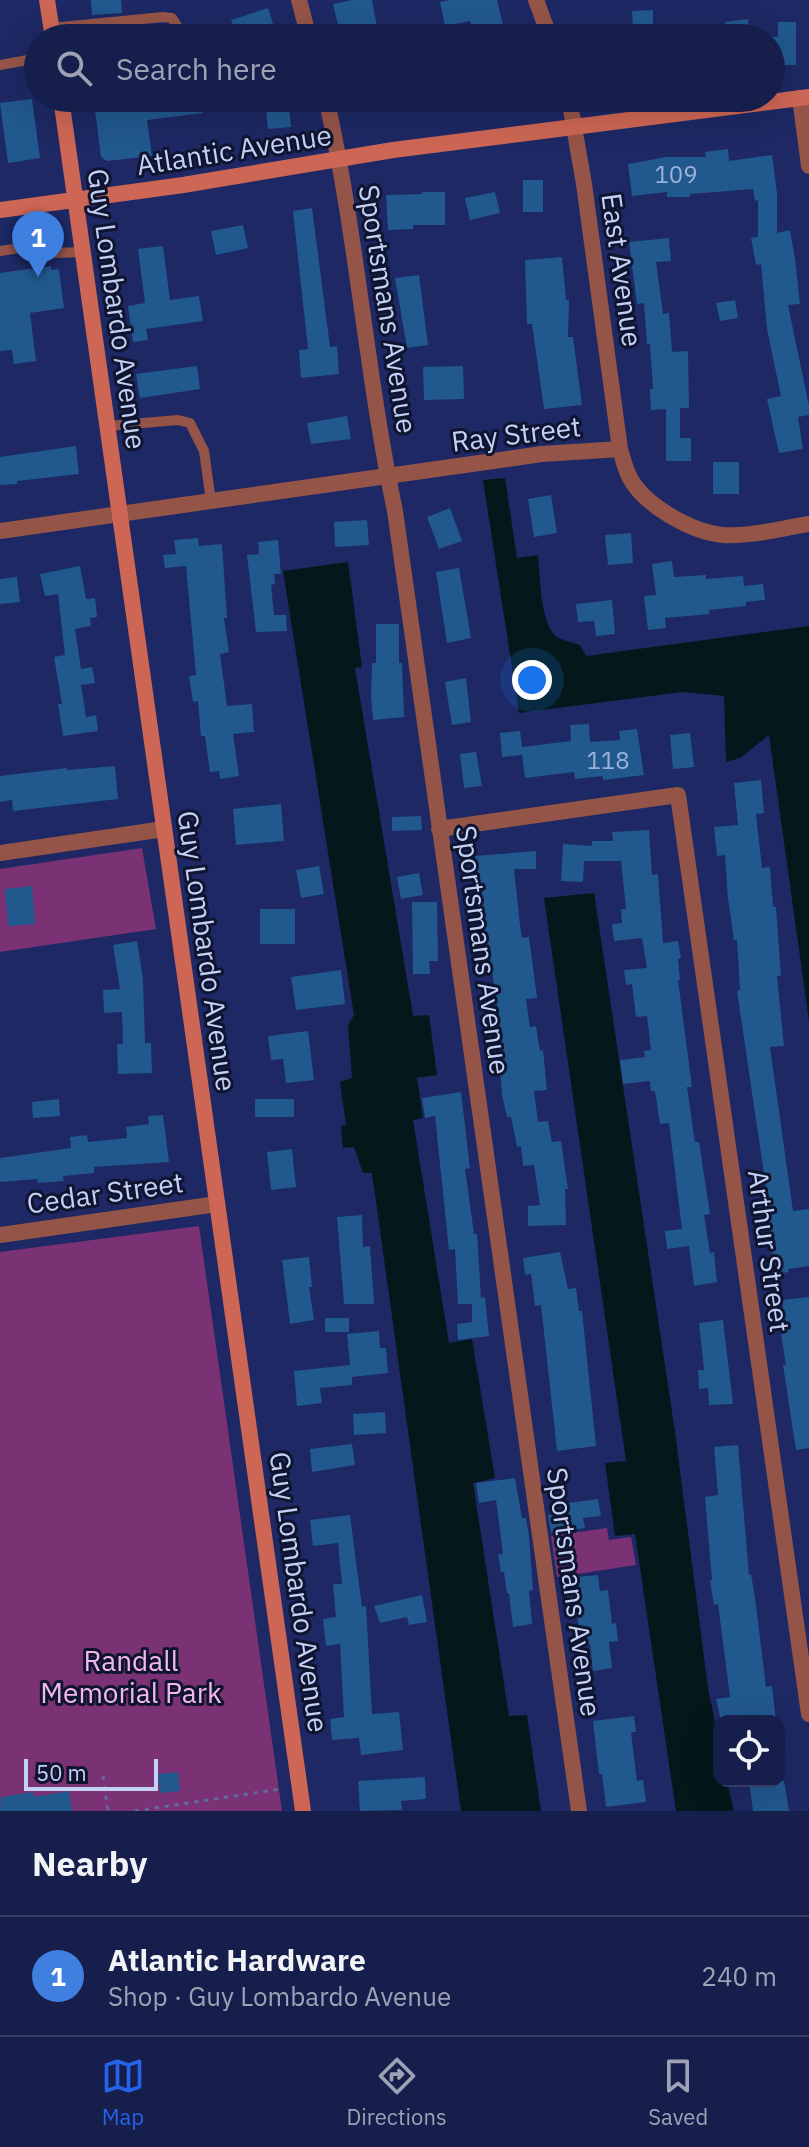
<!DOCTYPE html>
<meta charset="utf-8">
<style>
body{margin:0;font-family:"IBM Plex Sans",sans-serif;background:#1f2752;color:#f1f3f6}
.controls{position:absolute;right:24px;bottom:24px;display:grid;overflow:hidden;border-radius:16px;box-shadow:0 8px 32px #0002}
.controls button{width:72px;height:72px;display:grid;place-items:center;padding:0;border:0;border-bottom:2px solid #353c63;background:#161e4b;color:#f1f3f6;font:40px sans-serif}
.scale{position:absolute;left:24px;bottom:20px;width:134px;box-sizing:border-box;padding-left:8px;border:4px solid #c5d0f5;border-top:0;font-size:22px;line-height:28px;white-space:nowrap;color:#c5d0f5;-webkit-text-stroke:6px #0f152f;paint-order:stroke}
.you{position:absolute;left:532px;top:680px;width:28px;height:28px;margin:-20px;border:6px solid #fff;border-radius:50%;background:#1a73e8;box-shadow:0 0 0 12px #1a73e833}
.badge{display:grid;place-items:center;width:52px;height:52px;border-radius:50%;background:#2563eb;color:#fff;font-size:26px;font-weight:700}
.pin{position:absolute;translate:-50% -66px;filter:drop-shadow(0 2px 4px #0008)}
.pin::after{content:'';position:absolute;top:42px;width:28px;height:24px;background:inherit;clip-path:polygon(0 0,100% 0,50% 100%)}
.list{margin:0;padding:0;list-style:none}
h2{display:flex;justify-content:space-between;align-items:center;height:104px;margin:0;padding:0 32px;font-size:34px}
h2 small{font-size:26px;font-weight:400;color:#9ea2b5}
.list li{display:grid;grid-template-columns:52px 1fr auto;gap:24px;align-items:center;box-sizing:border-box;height:120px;padding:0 32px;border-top:2px solid #353c63}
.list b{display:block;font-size:30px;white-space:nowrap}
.list p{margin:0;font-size:26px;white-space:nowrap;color:#9ea2b5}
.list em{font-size:26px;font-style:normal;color:#9ea2b5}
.icon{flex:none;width:44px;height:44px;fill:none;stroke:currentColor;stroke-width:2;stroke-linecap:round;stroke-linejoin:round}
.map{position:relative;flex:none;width:809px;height:1811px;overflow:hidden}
.search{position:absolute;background:#161e4b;box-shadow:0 8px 32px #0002;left:24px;right:24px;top:24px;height:88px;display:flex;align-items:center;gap:20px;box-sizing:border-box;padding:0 28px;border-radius:44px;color:#9ea2b5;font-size:30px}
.sheet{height:224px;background:#161e4b}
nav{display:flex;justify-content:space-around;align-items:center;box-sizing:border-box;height:112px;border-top:2px solid #353c63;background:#161e4b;font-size:22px;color:#9ea2b5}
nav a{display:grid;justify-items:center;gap:4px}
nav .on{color:#2563eb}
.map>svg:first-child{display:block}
.green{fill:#7b3274}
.water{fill:#04181b}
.building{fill:#21588e}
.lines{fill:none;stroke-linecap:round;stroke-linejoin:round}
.path{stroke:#606b9e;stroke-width:3;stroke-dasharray:4 6;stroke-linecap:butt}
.lane{stroke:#955448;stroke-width:10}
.street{stroke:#955448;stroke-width:16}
.secondary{stroke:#cd6654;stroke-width:16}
.labels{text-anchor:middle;stroke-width:6;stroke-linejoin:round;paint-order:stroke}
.number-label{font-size:24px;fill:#9cb2db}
.street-label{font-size:28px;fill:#c5d0f5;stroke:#0f152f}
.park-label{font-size:28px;fill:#f5b6ed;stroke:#0f152f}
</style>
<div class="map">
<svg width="809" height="1811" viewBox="0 0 809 1811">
<rect width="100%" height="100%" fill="#1d2864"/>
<path class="green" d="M 142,848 L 156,929 L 0,952 L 0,869 Z
M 199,1226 L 282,1811 L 0,1811 L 0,1252 Z
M 607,1528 L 609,1540 L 631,1537 L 636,1565 L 557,1577 L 551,1536 Z"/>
<path class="water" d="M 505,478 L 517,558 L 538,555 C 540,575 540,623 556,636 C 562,641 572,642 580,645 L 586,656 L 809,626 L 809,1021 L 769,735 L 740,758 L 726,762 L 724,696 L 682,692 L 519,713 L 483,480 Z
M 348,562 L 362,667 L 355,668 L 413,1016 L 429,1015 L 437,1075 L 417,1078 L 423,1118 L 413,1120 L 449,1343 L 472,1339 L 495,1478 L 473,1483 L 509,1716 L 527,1715 L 541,1811 L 461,1811 L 372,1173 L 363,1173 L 354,1147 L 343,1148 L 341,1126 L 346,1125 L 340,1082 L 352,1078 L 348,1025 L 354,1015 L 283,571 Z
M 594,893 L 675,1432 L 708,1688 L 719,1742 L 719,1781 L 727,1781 L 734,1811 L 676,1811 L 635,1534 L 615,1536 L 605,1463 L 626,1461 L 544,898 Z"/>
<path class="building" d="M 91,0 L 121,0 L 122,13 L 92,15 Z
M 352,0 L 372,0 L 379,38 L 341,38 L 333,4 Z
M 450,0 L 497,0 L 506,38 L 474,38 L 470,21 L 445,26 L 440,2 Z
M 268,8 L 275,30 L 251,38 L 237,38 L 231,20 Z
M 653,10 L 653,31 L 633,32 L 632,11 Z
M 748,19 L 750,38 L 726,38 L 725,22 Z
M 778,22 L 796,22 L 796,65 L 771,65 L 771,37 L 778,37 Z
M 113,98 L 202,98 L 203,113 L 147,120 L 152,156 L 107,161 L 101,157 L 95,110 L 114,107 Z
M 288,98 L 291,127 L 268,129 L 265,99 Z
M 32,99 L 40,158 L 8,163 L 0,103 Z
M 728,149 L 729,161 L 772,155 L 777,193 L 777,233 L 790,230 L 795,259 L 800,304 L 788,305 L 809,406 L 809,415 L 798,417 L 803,449 L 779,453 L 767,399 L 781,396 L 767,329 L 761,264 L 756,265 L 751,238 L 758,237 L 758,200 L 755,201 L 753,189 L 690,194 L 690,197 L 667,197 L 667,192 L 632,196 L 628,164 L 666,157 L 706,157 L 705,152 Z
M 523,180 L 543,180 L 543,212 L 523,212 Z
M 422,192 L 445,192 L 445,225 L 413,225 L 413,229 L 388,230 L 386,195 L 422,194 Z
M 495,192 L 500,213 L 470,220 L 465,198 Z
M 312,208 L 330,347 L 337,346 L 339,374 L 301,378 L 299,350 L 308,349 L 293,211 Z
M 243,225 L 248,248 L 216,255 L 211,231 Z
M 669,238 L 671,261 L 656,262 L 663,314 L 669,313 L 672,352 L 688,351 L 689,408 L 680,408 L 680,438 L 691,438 L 691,461 L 666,461 L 666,409 L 651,410 L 650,389 L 653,389 L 650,344 L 647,344 L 644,303 L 637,304 L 629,242 Z
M 163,246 L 170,300 L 199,296 L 203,321 L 146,329 L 148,340 L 133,342 L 128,306 L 145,303 L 138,249 Z
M 562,257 L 566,300 L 569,300 L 568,337 L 573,337 L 582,405 L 544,409 L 532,324 L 527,324 L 525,260 Z
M 51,266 L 51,270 L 59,269 L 64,308 L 30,313 L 36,361 L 14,364 L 12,350 L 0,351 L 0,273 Z
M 419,275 L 428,345 L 407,348 L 395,278 Z
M 735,300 L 738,318 L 720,321 L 716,303 Z
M 197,366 L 200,389 L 140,398 L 136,374 Z
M 463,366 L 464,399 L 424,400 L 423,367 Z
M 347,416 L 351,439 L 311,444 L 307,423 Z
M 76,446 L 79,474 L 17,481 L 17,484 L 0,485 L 0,457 Z
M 713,462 L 739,462 L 739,494 L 713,494 Z
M 551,495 L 557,533 L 534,537 L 528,499 Z
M 450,508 L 462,541 L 439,549 L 427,517 Z
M 367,520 L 369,545 L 335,547 L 334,522 Z
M 631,533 L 633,563 L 608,565 L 605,535 Z
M 198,538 L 199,546 L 222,544 L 227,618 L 224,618 L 229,652 L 220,654 L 227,706 L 252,704 L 254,732 L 233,734 L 239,776 L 220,779 L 219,771 L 210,772 L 205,736 L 201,736 L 198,701 L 193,702 L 189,676 L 196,675 L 186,566 L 165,568 L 163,555 L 176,554 L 174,540 Z
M 278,540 L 281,574 L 274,574 L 275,584 L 271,585 L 274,615 L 286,615 L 287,631 L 256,632 L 247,555 L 259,554 L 258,542 Z
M 672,561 L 674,577 L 706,575 L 706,579 L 743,576 L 744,586 L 763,584 L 765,600 L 746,602 L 746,606 L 709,610 L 710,614 L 665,618 L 666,628 L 648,630 L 644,596 L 656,595 L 652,564 Z
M 80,566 L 86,599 L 95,598 L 97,617 L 90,618 L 91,626 L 75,629 L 81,669 L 92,667 L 95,683 L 81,685 L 86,717 L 96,715 L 98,731 L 63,736 L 58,704 L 62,704 L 54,657 L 65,655 L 58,594 L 45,596 L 40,574 Z
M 459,568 L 471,638 L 447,643 L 436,572 Z
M 17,577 L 20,602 L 0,604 L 0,579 Z
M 612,600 L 615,634 L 596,636 L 594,621 L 578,622 L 576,604 Z
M 376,624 L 399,624 L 399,663 L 402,663 L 404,717 L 373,720 L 371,695 L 372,663 L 376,663 Z
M 466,678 L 471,722 L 452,725 L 445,682 Z
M 589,724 L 590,742 L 620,740 L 619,731 L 637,729 L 644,775 L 603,780 L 603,776 L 575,779 L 574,772 L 525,778 L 522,755 L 502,757 L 500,733 L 520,731 L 522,747 L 571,741 L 570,725 Z
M 690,733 L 694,767 L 673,769 L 670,735 Z
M 476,752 L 482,786 L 464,788 L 460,754 Z
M 115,766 L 118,799 L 13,811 L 12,800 L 0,802 L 0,776 L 67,768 L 67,770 Z
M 761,780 L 764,813 L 756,814 L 762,868 L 770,867 L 773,907 L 776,907 L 781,976 L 777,976 L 784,1046 L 770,1047 L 793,1211 L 809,1209 L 809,1266 L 788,1269 L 789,1272 L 774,1274 L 767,1194 L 737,991 L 740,990 L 737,940 L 734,940 L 728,899 L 725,855 L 717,856 L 714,827 L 738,825 L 734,783 Z
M 281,804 L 284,841 L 236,845 L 233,809 Z
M 421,816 L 422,830 L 392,831 L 392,817 Z
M 649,830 L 652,875 L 658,874 L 663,943 L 678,941 L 681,958 L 678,959 L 680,980 L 678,980 L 692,1087 L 687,1087 L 695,1142 L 699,1142 L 710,1214 L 704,1215 L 710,1253 L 714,1252 L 717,1282 L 694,1286 L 689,1246 L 667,1249 L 665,1231 L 682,1229 L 669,1123 L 660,1124 L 655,1091 L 651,1091 L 650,1081 L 623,1084 L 620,1060 L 645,1057 L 644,1051 L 651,1050 L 647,1016 L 636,1017 L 632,984 L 626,985 L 624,970 L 647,968 L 642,938 L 614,941 L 612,924 L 622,923 L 621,909 L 626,909 L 621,861 L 584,861 L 583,882 L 561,881 L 563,844 L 592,846 L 592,841 L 613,841 L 612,832 Z
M 536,851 L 536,869 L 514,869 L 520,925 L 522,938 L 529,937 L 537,998 L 526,999 L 530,1027 L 536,1026 L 540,1051 L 543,1050 L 547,1090 L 534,1091 L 538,1122 L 548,1121 L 552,1142 L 561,1141 L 568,1189 L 565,1189 L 566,1225 L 528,1226 L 528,1206 L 540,1205 L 534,1165 L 523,1166 L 521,1146 L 517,1147 L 511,1117 L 507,1117 L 502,1095 L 499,1055 L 504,1054 L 489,951 L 485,952 L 475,856 Z
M 319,866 L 324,894 L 301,898 L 296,870 Z
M 419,873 L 423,895 L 401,899 L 397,877 Z
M 32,886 L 35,924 L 8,926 L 5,889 Z
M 412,902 L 437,902 L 438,961 L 429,961 L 430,974 L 413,974 Z
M 260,909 L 295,909 L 295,944 L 260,944 Z
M 137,941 L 143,979 L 145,1043 L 151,1043 L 152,1073 L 118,1074 L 117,1044 L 123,1044 L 122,1012 L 104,1013 L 103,990 L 120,989 L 113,945 Z
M 341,970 L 345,1004 L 296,1010 L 291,977 Z
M 308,1031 L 314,1080 L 286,1083 L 283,1059 L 271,1060 L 268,1036 Z
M 461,1092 L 470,1168 L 465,1169 L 474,1234 L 477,1234 L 481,1298 L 485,1297 L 489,1336 L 458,1340 L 457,1324 L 472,1322 L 472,1304 L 458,1304 L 455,1249 L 449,1250 L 435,1116 L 425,1118 L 422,1098 Z
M 59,1099 L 60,1116 L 33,1118 L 32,1102 Z
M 255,1099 L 294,1099 L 294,1117 L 255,1117 Z
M 163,1115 L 169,1162 L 94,1167 L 94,1173 L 63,1176 L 64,1181 L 38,1183 L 37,1179 L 0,1182 L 0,1158 L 71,1148 L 70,1137 L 87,1135 L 88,1142 L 127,1138 L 126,1127 L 149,1124 L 148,1116 Z
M 292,1149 L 296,1187 L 271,1190 L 267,1152 Z
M 362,1215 L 363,1247 L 370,1246 L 374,1304 L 344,1304 L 337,1217 Z
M 560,1252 L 568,1289 L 576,1288 L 579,1311 L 582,1311 L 596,1446 L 557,1451 L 541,1305 L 535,1306 L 531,1274 L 525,1275 L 523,1258 Z
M 309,1257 L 312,1287 L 309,1287 L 314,1320 L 290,1324 L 282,1260 Z
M 809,1297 L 809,1448 L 796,1450 L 783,1365 L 786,1365 L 781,1334 L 786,1333 L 782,1300 Z
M 325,1318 L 349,1318 L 349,1332 L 325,1332 Z
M 723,1320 L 733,1404 L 709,1405 L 708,1388 L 699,1389 L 698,1370 L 704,1370 L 699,1323 Z
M 379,1331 L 380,1348 L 386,1348 L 388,1373 L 352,1377 L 352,1385 L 320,1388 L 322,1403 L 297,1406 L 294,1371 L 350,1365 L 347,1334 Z
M 385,1412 L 386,1433 L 354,1435 L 353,1414 Z
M 352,1444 L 355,1465 L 312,1472 L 310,1449 Z
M 738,1445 L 749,1575 L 751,1574 L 755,1598 L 766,1687 L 772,1686 L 776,1721 L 721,1721 L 716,1699 L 730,1697 L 718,1604 L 714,1605 L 710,1581 L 712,1580 L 705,1497 L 718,1495 L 714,1447 Z
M 515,1478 L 522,1518 L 526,1518 L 529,1536 L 533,1590 L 529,1591 L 532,1624 L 513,1627 L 509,1593 L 507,1593 L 504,1572 L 501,1572 L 498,1554 L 503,1554 L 496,1500 L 479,1503 L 476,1483 Z
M 598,1499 L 601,1516 L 583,1518 L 585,1528 L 551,1533 L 548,1515 L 570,1512 L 568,1503 Z
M 350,1515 L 362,1607 L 366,1606 L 372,1714 L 399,1712 L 403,1750 L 361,1755 L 359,1738 L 332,1740 L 330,1719 L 344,1717 L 340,1644 L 326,1646 L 323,1619 L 336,1617 L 333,1584 L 342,1584 L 338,1543 L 313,1546 L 310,1520 Z
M 598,1575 L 600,1591 L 608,1590 L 612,1624 L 616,1623 L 618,1641 L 609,1642 L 612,1668 L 593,1671 L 590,1644 L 580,1645 L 577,1611 L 570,1612 L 567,1596 L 570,1595 L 568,1578 Z
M 422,1595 L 427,1622 L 409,1625 L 407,1617 L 380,1623 L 374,1606 Z
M 634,1716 L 636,1732 L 631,1732 L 637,1781 L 643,1780 L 646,1802 L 606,1807 L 602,1774 L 599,1774 L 593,1721 Z
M 178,1772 L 180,1791 L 160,1793 L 158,1774 Z
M 425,1777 L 426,1799 L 401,1801 L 402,1810 L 360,1811 L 358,1781 Z
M 749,1781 L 784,1781 L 789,1811 L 753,1811 Z
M 69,1791 L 72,1811 L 0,1811 L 1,1797 L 33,1792 L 34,1797 Z"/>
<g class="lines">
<path class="path" d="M 103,1776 L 108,1811
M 135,1811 L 281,1789"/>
<path class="lane" d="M 51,28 L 163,17 L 172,18 L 182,34
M 0,65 L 38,58
M 0,251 L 40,245 L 53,253 L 84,252
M 108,426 L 178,420 L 190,423 L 204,451 L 211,501"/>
<path class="street" d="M 299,0 L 309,38
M 536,0 L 550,38
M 326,98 C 357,234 366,374 395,511 L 579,1811
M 569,98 L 584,184 L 620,449 C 623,459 625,469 630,478 C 645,506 692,532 723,535 C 750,537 782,528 809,524
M 800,98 L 809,166
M 0,531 L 542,454 L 620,449
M 439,829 L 678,795 L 809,1714
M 0,853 L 164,829
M 0,1235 L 217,1204"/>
<path class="secondary" d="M 47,0 L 53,38
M 61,98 L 303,1811
M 0,210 L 183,185 L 393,150 L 809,97"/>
</g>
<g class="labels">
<g class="number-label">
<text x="676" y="183">109</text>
<text x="608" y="769">118</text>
</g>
<g class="street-label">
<text transform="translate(234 150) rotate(-9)" y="10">Atlantic Avenue</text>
<text transform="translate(622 270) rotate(82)" y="10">East Avenue</text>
<text transform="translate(117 309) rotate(82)" y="10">Guy Lombardo Avenue</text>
<text transform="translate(388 309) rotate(81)" y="10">Sportsmans Avenue</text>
<text transform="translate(516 434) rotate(-7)" y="10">Ray Street</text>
<text transform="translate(483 950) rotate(82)" y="10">Sportsmans Avenue</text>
<text transform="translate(207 951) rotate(82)" y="10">Guy Lombardo Avenue</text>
<text transform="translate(105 1193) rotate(-8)" y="10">Cedar Street</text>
<text transform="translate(769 1251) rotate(82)" y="10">Arthur Street</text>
<text transform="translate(299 1592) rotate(82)" y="10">Guy Lombardo Avenue</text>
<text transform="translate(574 1592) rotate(82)" y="10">Sportsmans Avenue</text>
</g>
<g class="park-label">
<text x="131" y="1671">Randall<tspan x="131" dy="32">Memorial Park</tspan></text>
</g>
</g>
</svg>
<div class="controls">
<button><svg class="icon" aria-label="locate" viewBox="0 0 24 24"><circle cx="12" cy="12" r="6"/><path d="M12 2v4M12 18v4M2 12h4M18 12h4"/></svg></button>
</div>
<div class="scale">50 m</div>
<div class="you"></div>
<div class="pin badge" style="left:38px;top:277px;background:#3f7fe0">1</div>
<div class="search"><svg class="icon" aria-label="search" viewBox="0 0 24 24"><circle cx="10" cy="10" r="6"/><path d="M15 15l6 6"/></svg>Search here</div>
</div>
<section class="sheet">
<h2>Nearby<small></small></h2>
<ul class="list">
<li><span class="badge" style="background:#3f7fe0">1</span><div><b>Atlantic Hardware</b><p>Shop · Guy Lombardo Avenue</p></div><em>240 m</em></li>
</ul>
</section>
<nav>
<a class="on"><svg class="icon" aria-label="map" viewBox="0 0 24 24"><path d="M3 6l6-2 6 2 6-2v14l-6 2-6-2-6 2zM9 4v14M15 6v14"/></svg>Map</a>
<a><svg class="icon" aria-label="directions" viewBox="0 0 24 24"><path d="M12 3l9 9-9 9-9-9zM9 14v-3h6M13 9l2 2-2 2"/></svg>Directions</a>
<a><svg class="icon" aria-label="saved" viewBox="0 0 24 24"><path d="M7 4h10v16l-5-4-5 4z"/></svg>Saved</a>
</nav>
